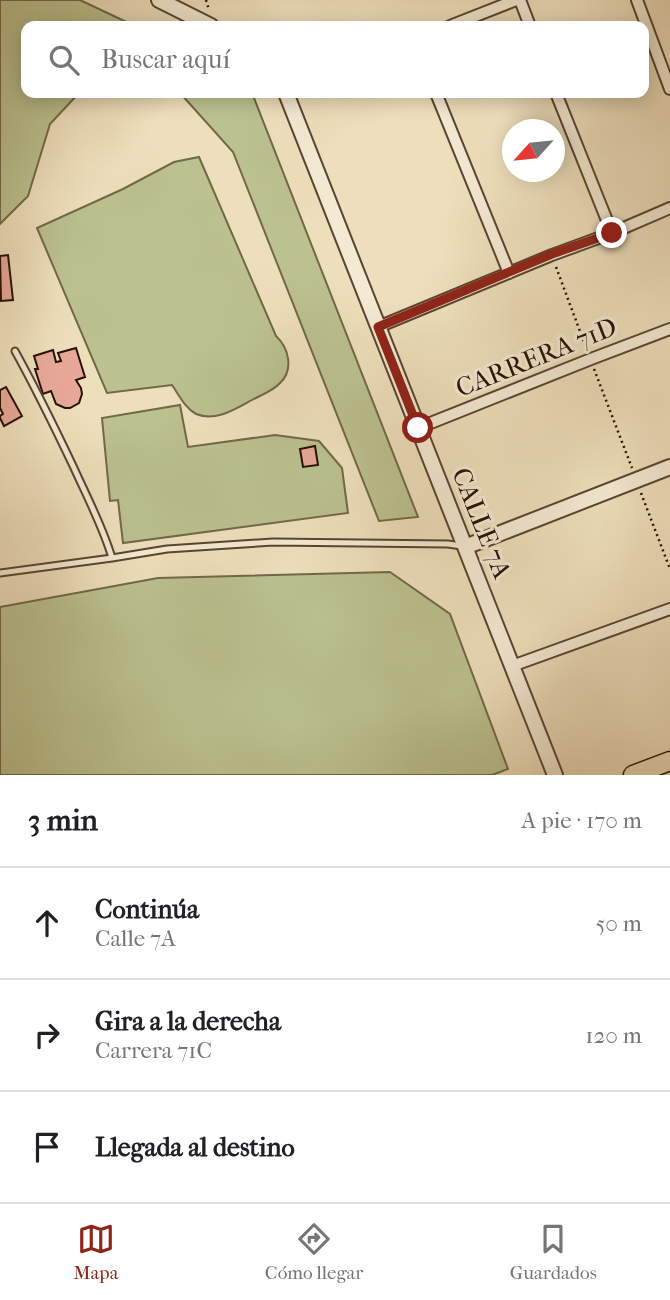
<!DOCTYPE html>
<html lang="es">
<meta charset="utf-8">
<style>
body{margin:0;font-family:"IM FELL French Canon",serif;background:#f2f2f2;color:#202124}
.compass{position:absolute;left:502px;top:119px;width:63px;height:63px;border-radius:50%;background:#fff;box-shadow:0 4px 18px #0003;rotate:243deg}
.stop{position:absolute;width:21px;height:21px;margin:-16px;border:5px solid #8f2418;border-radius:50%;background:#fff}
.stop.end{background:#8f2418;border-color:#fff;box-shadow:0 2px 7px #0008}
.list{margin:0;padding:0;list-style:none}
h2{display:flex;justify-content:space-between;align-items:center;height:91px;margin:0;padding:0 28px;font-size:30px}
h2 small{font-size:23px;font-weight:400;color:#757577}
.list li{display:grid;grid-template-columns:46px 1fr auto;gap:21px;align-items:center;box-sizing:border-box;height:112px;padding:0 28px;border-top:2px solid #e0e0e0}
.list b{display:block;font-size:26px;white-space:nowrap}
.list p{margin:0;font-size:23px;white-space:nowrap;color:#757577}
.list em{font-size:23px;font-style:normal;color:#757577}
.icon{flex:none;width:38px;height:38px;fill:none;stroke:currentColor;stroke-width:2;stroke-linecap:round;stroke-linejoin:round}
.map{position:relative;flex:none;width:670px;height:775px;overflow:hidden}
.search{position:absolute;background:#fff;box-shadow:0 4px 18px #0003;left:21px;right:21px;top:21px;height:77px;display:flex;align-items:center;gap:18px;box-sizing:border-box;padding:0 24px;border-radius:14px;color:#757577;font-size:26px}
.sheet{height:427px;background:#fff}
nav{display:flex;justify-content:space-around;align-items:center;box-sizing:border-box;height:98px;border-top:2px solid #e0e0e0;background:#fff;font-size:19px;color:#757577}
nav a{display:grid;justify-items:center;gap:4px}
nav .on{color:#8f2418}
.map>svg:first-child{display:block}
.green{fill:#bbc18f;stroke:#716848;stroke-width:2}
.building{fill:#e7a899;stroke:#271000;stroke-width:2}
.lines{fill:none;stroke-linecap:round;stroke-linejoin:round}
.service-casing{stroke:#59442f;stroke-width:9}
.minor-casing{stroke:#59442f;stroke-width:14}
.tertiary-casing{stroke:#59442f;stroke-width:18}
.trunk-casing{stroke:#271000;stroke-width:21}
.path{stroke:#271000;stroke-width:2.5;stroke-dasharray:2 3.5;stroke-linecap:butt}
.service{stroke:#f4ead3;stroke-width:5}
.minor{stroke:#f4ead3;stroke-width:10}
.tertiary{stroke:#f4ead3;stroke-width:14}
.trunk{stroke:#eedfbc;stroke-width:18}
.route{stroke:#8f2418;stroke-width:9}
.labels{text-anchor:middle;stroke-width:6;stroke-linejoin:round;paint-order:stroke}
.street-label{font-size:26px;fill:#271000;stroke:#f4ead3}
</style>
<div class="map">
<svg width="670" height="775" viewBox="0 0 670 775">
<rect width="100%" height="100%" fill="#eedfbc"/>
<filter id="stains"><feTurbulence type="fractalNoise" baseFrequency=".00286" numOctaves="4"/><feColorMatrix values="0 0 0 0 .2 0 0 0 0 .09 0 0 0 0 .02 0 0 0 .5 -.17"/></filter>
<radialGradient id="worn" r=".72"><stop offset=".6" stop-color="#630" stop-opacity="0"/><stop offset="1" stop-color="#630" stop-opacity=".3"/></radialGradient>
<path class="green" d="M 0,0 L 80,0 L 135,26 L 26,26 L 26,93 L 246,93 L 254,98 L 418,517 L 379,521 L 233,152 L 181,94 L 79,93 L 50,124 L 28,196 L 0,224 Z
M 199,157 L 276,336 C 289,348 294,370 280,383 C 273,391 261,395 252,400 C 235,409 216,422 196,414 C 185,408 179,395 172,385 L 107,393 L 37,228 L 123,189 L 174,162 Z
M 180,405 L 188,447 L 275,435 L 319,441 L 342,468 L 348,513 L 123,543 L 118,500 L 110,501 L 102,418 Z
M 390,572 L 450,614 L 508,769 L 492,775 L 0,775 L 0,607 L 158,578 Z"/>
<path class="building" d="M 8,255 L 13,300 L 1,301 L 0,256 Z
M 76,348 L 85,377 L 76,380 L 81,388 L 82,394 L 79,403 L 70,408 L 65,408 L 56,404 L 51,391 L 43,394 L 35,369 L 38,369 L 34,356 L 53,350 L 56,362 L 61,361 L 58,353 Z
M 6,387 L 22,416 L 4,426 L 0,418 L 0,416 L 3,414 L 0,408 L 0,390 Z
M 315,446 L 318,465 L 303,467 L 300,449 Z"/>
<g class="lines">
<defs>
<path id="service" d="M 15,351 C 36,389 55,428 74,468 C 87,497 103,527 112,558
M 0,573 L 112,558 L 167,549 L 273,542 L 448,544 L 462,546"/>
<path id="minor" d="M 520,0 L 530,26
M 637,0 L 670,89
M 450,26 L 516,0
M 436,93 L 509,273
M 556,93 L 612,233
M 378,327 L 552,255 L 612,233 L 670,208
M 418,428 L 591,359 L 670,329
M 512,666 L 670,609"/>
<path id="tertiary" d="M 159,0 L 211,26
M 286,93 L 555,775
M 465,547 L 670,467"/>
<path id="trunk" d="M 633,775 L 670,761"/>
</defs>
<use href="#service" class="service-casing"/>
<use href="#minor" class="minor-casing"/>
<use href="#tertiary" class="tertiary-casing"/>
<use href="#trunk" class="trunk-casing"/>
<path class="path" d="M 206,0 L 209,10
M 556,267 L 587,350
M 594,369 L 632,468
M 641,493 L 670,569"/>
<use href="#service" class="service"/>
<use href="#minor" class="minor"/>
<use href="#tertiary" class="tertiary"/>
<use href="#trunk" class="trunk"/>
</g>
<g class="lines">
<path class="route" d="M 418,428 L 378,327 L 552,254 L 612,233"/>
</g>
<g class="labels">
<g class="street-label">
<text transform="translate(536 357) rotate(-22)" y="9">CARRERA 71D</text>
<text transform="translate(482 523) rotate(68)" y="9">CALLE 7A</text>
</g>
</g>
<rect width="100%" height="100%" filter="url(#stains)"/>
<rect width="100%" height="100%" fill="url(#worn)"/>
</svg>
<svg class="compass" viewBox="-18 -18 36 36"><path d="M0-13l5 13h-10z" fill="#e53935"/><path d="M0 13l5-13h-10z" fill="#757577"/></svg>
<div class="stop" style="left:418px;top:428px"></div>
<div class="stop end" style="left:612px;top:233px"></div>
<div class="search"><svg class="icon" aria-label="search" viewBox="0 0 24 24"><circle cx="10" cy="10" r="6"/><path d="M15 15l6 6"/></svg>Buscar aquí</div>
</div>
<section class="sheet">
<h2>3 min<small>A pie · 170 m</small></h2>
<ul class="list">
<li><svg class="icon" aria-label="ahead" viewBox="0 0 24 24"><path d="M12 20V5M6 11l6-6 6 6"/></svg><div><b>Continúa</b><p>Calle 7A</p></div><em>50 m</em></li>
<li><svg class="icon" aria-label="right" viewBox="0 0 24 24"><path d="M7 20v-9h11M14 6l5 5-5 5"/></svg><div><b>Gira a la derecha</b><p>Carrera 71C</p></div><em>120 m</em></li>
<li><svg class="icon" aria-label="arrive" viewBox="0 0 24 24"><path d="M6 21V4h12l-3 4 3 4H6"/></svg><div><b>Llegada al destino</b></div></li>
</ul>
</section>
<nav>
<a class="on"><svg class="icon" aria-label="map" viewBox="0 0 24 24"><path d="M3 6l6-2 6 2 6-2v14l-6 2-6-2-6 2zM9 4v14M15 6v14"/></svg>Mapa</a>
<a><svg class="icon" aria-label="directions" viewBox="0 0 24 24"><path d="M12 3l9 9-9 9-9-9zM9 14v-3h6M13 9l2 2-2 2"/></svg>Cómo llegar</a>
<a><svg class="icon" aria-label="saved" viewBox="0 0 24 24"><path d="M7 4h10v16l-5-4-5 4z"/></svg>Guardados</a>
</nav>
